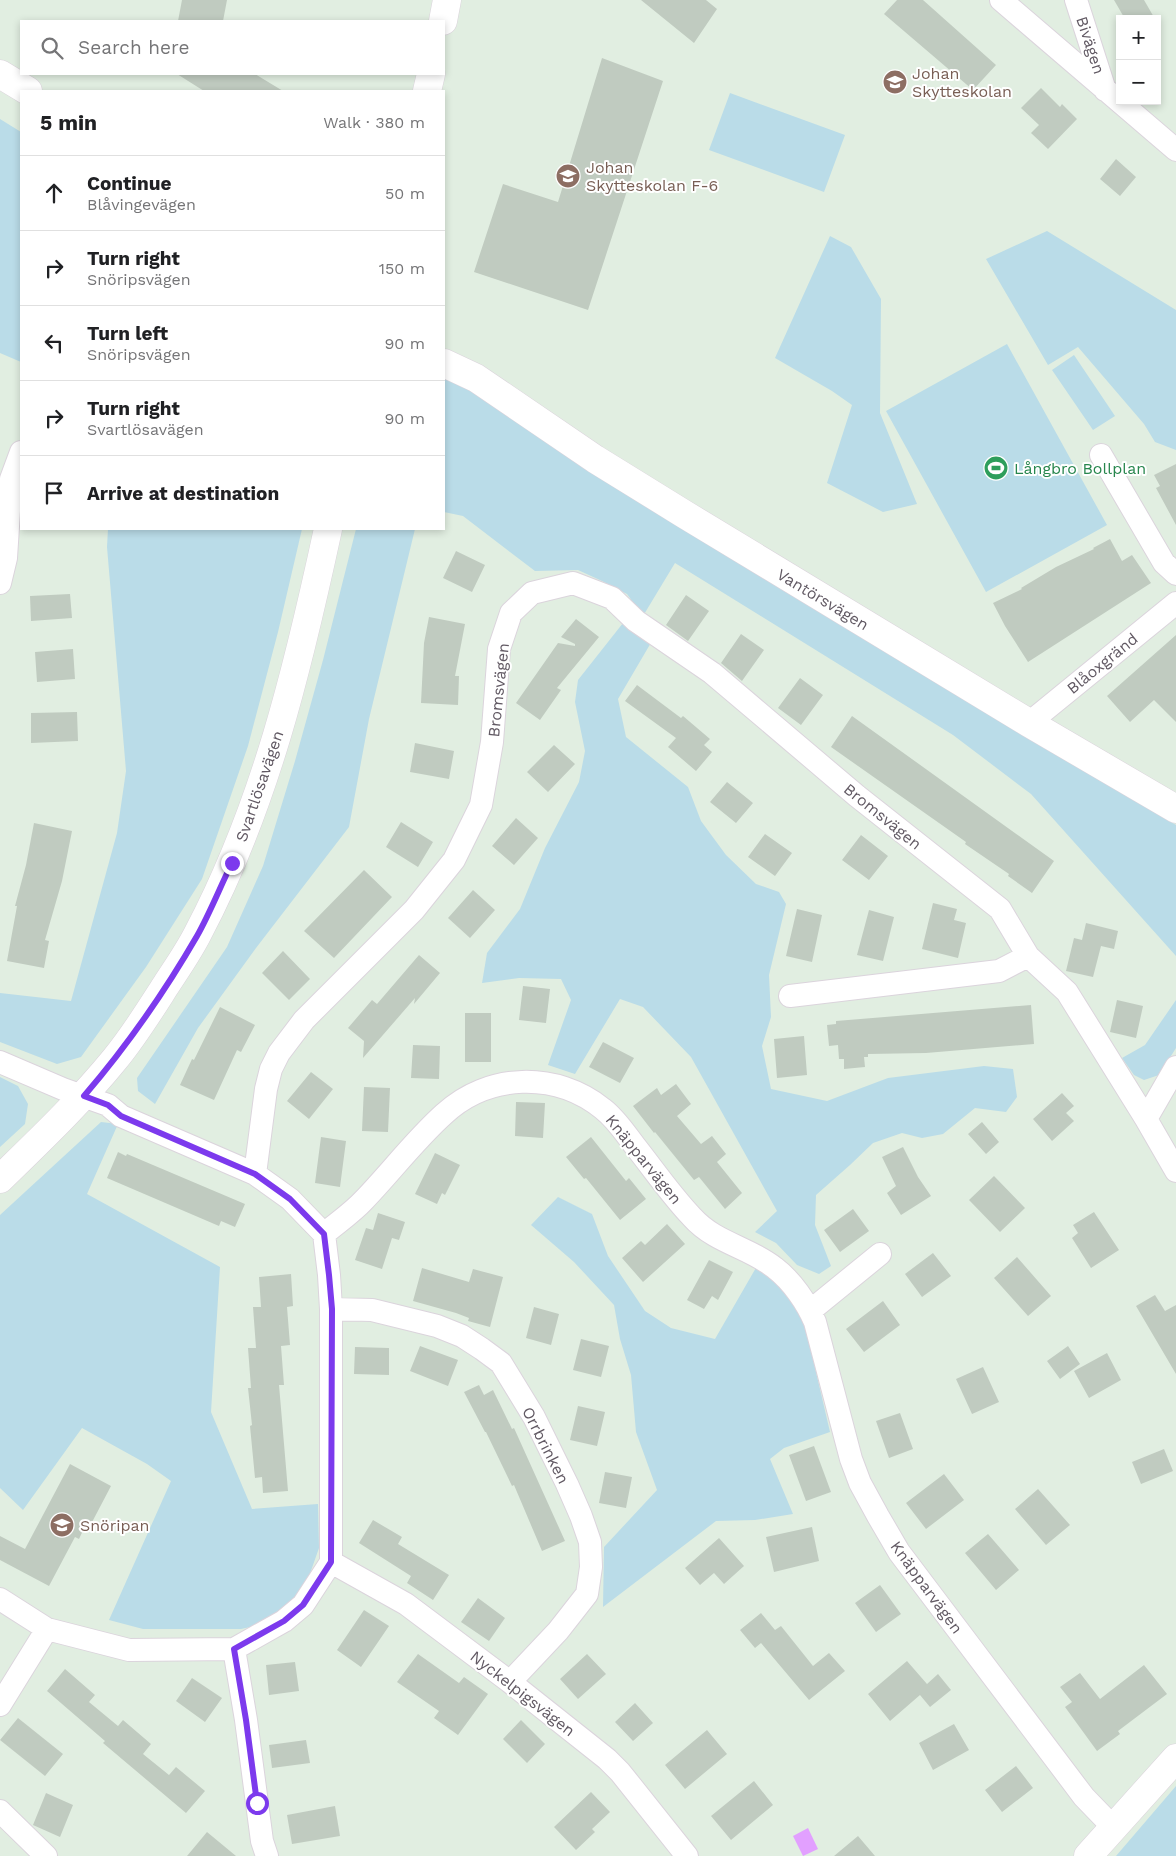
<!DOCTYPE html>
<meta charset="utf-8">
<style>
body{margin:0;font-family:"Work Sans",sans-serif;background:#f6f6f6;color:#202124}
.controls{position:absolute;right:15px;top:15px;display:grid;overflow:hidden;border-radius:0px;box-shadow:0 2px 8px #0003}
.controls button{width:45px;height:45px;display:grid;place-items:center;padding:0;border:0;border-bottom:1px solid #e0e0e0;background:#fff;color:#202124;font:25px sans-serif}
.stop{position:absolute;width:15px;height:15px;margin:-11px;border:4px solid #7c3aed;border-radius:50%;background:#fff}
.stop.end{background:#7c3aed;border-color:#fff;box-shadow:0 1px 5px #0008}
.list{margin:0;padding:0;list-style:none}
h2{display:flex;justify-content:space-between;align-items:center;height:65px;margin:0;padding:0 20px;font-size:21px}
h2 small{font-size:16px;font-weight:400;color:#757577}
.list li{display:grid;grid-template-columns:32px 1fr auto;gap:15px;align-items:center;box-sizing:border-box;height:75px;padding:0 20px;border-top:1px solid #e0e0e0}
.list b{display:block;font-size:19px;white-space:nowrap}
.list p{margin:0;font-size:16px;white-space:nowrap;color:#757577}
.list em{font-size:16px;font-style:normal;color:#757577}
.icon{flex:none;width:28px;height:28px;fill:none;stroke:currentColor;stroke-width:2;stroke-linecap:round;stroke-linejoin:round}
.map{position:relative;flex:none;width:1176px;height:1856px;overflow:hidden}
.search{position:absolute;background:#fff;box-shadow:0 2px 8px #0003;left:20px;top:20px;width:425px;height:55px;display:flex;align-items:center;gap:12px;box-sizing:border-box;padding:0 18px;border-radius:0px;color:#757577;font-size:19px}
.panel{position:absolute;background:#fff;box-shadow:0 2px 8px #0003;left:20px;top:90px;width:425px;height:440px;border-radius:0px}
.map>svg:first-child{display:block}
.green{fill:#badce8}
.water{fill:#e2a0ff}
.building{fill:#c0cbc0}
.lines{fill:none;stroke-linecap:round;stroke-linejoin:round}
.minor-casing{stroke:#dbd4dc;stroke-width:24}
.tertiary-casing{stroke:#dbd4dc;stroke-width:29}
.minor{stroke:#fff;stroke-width:22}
.tertiary{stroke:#fff;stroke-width:28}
.route{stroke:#7c3aed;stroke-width:6}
.labels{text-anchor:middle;stroke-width:4;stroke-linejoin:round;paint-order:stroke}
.street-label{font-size:16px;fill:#615963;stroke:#fff}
.education-label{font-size:16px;fill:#785e54;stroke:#fff;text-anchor:start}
.leisure-label{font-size:16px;fill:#27864d;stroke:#fff;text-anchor:start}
</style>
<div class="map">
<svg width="1176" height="1856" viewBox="0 0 1176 1856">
<rect width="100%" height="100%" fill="#e1eee1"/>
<path class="green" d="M 730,93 L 845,135 L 824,192 L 709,150 Z
M 0,119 L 21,132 L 21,362 L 0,353 Z
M 1047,231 L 1176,310 L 1176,450 L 1155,442 L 1144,424 L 1078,347 L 1048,365 L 986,259 Z
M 830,236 L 851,247 L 881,299 L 880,413 L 917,504 L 883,512 L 827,483 L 852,405 L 832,391 L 775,358 Z
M 1007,344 L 1107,525 L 986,592 L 886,411 Z
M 1074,355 L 1115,416 L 1093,430 L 1052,370 Z
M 444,373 L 908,665 L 1176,825 L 1176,956 L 1031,794 L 953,735 L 675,563 L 643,616 L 627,594 L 602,581 L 578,570 L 535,571 L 463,516 L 444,512 Z
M 108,529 L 302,529 L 278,632 L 248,746 L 202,879 L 146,967 L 81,1057 L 57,1064 L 0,1042 L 0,993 L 71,1001 L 117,833 L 126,771 L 107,547 Z
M 356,529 L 415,529 L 369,719 L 349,827 L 256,948 L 198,1028 L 155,1104 L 138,1091 L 137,1078 L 227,947 L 263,866 L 295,761 L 323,660 Z
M 623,623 L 652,641 L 618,699 L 626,737 L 688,787 L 701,821 L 726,855 L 756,884 L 779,892 L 786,904 L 769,975 L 771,1017 L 762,1046 L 771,1089 L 827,1101 L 888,1078 L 984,1066 L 1013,1069 L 1017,1097 L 1006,1112 L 975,1108 L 943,1134 L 922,1138 L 902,1133 L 873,1143 L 850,1165 L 816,1195 L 815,1225 L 831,1266 L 819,1274 L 797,1265 L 776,1243 L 755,1232 L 777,1211 L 691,1057 L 643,1007 L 620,999 L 575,1074 L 548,1065 L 571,1000 L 561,979 L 519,978 L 482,983 L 487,953 L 520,909 L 545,848 L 579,782 L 585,751 L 575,702 L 578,680 Z
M 1176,1000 L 1176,1048 L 1159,1075 L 1144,1080 L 1134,1075 L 1122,1058 L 1145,1045 Z
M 0,1077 L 18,1086 L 28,1104 L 25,1124 L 0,1147 Z
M 101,1122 L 118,1124 L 87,1194 L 220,1267 L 211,1412 L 252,1509 L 318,1504 L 319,1548 L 307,1582 L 278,1621 L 241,1629 L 143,1629 L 109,1620 L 171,1481 L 147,1464 L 82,1428 L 23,1510 L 0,1488 L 0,1215 Z
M 558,1197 L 592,1214 L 608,1256 L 645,1311 L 671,1328 L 715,1339 L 757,1266 L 799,1299 L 830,1432 L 784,1448 L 770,1459 L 793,1514 L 755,1520 L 716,1521 L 603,1607 L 604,1547 L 657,1490 L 636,1432 L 631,1375 L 620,1339 L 614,1305 L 574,1262 L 531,1225 Z
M 1176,1786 L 1176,1856 L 1116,1856 Z"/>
<path class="water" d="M 808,1828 L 818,1849 L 803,1856 L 793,1836 Z"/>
<path class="building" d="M 182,0 L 227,0 L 223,21 L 178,21 Z
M 641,0 L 706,0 L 717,9 L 694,43 Z
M 897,0 L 923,0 L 996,65 L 973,90 L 884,14 Z
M 1114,0 L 1144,0 L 1155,19 L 1125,19 Z
M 602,58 L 663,81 L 588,310 L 474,272 L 503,184 L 558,202 Z
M 177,74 L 255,74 L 283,91 L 204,91 Z
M 1041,88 L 1060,107 L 1062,104 L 1077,119 L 1048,149 L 1031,133 L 1039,125 L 1021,108 Z
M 1116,159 L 1136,177 L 1120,196 L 1100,179 Z
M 1176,464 L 1176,525 L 1156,488 L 1160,486 L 1154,475 Z
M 1110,539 L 1122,561 L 1132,555 L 1151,583 L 1028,662 L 1005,626 L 993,603 L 1022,589 L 1021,588 L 1056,567 L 1094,549 L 1093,548 Z
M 456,551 L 485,565 L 472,592 L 443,578 Z
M 70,594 L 72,618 L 31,621 L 30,596 Z
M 686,595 L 709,611 L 688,641 L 666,625 Z
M 429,617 L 465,624 L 455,676 L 459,676 L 458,705 L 421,703 L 424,643 Z
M 576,619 L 599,637 L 557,688 L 561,690 L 540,720 L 516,703 L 558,643 L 575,646 L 575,644 L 561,637 Z
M 741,634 L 764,650 L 742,681 L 721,663 Z
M 1176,635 L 1176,722 L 1154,700 L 1130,722 L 1107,696 Z
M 73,649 L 75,679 L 37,682 L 35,652 Z
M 800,678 L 823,695 L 801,725 L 778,708 Z
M 637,685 L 681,718 L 683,716 L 710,739 L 704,745 L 712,752 L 696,771 L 668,747 L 676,738 L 625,701 Z
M 77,712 L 78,741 L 31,743 L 31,713 Z
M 852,716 L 1054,861 L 1032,893 L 1008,876 L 1009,874 L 965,844 L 966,842 L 831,747 Z
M 415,743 L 454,751 L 449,779 L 410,772 Z
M 554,745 L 575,764 L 548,792 L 527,772 Z
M 727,782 L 753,803 L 736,823 L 710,802 Z
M 516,818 L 538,838 L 514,865 L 492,846 Z
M 401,822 L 433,842 L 418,867 L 386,847 Z
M 34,823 L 72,831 L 62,881 L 45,940 L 49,941 L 44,968 L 7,961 L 17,906 L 15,906 L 26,865 Z
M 765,834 L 792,853 L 775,876 L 748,857 Z
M 861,835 L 888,856 L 869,880 L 842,860 Z
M 364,870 L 392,897 L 334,958 L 304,931 Z
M 473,890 L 495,910 L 470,938 L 448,918 Z
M 933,903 L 957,909 L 954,920 L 966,923 L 958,958 L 922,949 Z
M 797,909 L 822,915 L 812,962 L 786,956 Z
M 869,910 L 894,917 L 883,961 L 857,955 Z
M 1086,923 L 1118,931 L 1114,949 L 1101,946 L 1093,977 L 1066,971 L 1074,938 L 1082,940 Z
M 283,951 L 310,979 L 289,1000 L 262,973 Z
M 419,955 L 440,973 L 414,1004 L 415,998 L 363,1058 L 364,1041 L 348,1028 L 372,1000 L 377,1004 Z
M 523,986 L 550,989 L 546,1023 L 519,1020 Z
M 1117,1000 L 1143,1006 L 1136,1038 L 1110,1032 Z
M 1031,1005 L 1034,1044 L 926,1053 L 868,1054 L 868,1057 L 864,1057 L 865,1067 L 844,1069 L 844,1059 L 839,1059 L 838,1045 L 829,1046 L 827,1025 L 836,1024 L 836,1021 Z
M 220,1007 L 255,1025 L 241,1052 L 237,1050 L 214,1100 L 180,1085 L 192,1059 L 194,1060 Z
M 465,1013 L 491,1013 L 491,1062 L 465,1062 Z
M 804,1036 L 807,1075 L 777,1078 L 774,1039 Z
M 603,1042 L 634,1058 L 620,1083 L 589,1067 Z
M 413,1045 L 440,1046 L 439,1079 L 411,1078 Z
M 311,1072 L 333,1089 L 309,1119 L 287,1101 Z
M 676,1084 L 691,1104 L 677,1116 L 701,1144 L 712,1136 L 726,1154 L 717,1162 L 742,1193 L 725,1209 L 699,1177 L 694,1180 L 655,1132 L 654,1133 L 633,1106 L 657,1088 L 661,1095 Z
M 364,1087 L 390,1088 L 388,1132 L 362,1131 Z
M 1062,1093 L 1074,1106 L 1066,1113 L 1074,1121 L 1052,1141 L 1033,1119 Z
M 516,1102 L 545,1103 L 543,1138 L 515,1136 Z
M 982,1122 L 999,1142 L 986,1154 L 968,1134 Z
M 321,1137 L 346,1141 L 340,1187 L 315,1183 Z
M 591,1137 L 626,1181 L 629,1178 L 646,1199 L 620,1220 L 586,1178 L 584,1179 L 566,1157 Z
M 903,1147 L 918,1177 L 931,1196 L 901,1215 L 887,1193 L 896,1186 L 882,1157 Z
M 118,1152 L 126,1156 L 127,1154 L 245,1204 L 235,1227 L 221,1221 L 219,1226 L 107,1178 Z
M 435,1153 L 460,1165 L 445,1195 L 442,1193 L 437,1204 L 415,1194 Z
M 994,1176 L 1025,1208 L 1000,1232 L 969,1200 Z
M 853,1209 L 869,1231 L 840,1252 L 824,1230 Z
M 1094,1212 L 1119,1250 L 1091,1268 L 1072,1238 L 1078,1233 L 1073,1225 Z
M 378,1213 L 405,1222 L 399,1240 L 392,1238 L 382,1269 L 355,1260 L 366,1228 L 373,1230 Z
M 667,1224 L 685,1244 L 643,1282 L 622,1258 L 641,1241 L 645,1245 Z
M 933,1253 L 951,1276 L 922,1297 L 905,1274 Z
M 1017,1257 L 1051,1296 L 1028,1316 L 994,1278 Z
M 709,1260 L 733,1272 L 718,1300 L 712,1296 L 704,1309 L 687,1300 Z
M 422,1268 L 469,1282 L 473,1269 L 503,1277 L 490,1327 L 468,1321 L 469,1318 L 456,1313 L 413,1301 Z
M 291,1274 L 293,1306 L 287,1307 L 290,1345 L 281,1346 L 284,1385 L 279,1385 L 288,1491 L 263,1493 L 262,1477 L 255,1478 L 250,1426 L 252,1425 L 248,1388 L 251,1388 L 248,1348 L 256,1348 L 253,1307 L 261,1307 L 259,1277 Z
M 1155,1295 L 1165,1311 L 1176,1305 L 1176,1374 L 1136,1306 Z
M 883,1301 L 900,1325 L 864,1352 L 846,1329 Z
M 534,1307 L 559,1314 L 551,1345 L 526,1338 Z
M 581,1339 L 609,1346 L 601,1377 L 573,1370 Z
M 420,1346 L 458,1360 L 448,1386 L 410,1371 Z
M 1068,1346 L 1080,1364 L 1060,1379 L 1047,1361 Z
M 355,1347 L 389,1348 L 389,1375 L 354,1374 Z
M 1107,1353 L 1121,1380 L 1089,1398 L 1074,1371 Z
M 983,1367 L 999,1402 L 972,1414 L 956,1379 Z
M 479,1385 L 484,1395 L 493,1390 L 512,1429 L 514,1428 L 565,1541 L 542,1551 L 514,1485 L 512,1486 L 486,1432 L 485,1432 L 464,1392 Z
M 578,1406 L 605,1412 L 597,1446 L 570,1440 Z
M 900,1413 L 913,1449 L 889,1458 L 876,1421 Z
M 814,1446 L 831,1492 L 806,1501 L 789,1455 Z
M 1164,1449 L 1173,1471 L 1141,1484 L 1132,1462 Z
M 70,1464 L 111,1486 L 90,1526 L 86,1524 L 79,1539 L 75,1537 L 49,1586 L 0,1560 L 0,1536 L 25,1549 Z
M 605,1472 L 632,1477 L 626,1508 L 599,1503 Z
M 944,1474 L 964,1500 L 926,1529 L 906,1503 Z
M 1038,1489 L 1070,1525 L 1046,1545 L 1015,1509 Z
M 373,1520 L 402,1537 L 398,1544 L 449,1575 L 433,1600 L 407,1583 L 411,1576 L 359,1543 Z
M 812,1527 L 819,1561 L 774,1572 L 766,1537 Z
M 988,1534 L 1019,1570 L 996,1590 L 965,1553 Z
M 719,1538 L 744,1566 L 724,1584 L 714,1573 L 700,1585 L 685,1568 Z
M 880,1585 L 901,1614 L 876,1632 L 855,1603 Z
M 478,1598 L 505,1618 L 489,1641 L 461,1622 Z
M 364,1610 L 389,1626 L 361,1667 L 337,1650 Z
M 761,1613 L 775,1630 L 781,1626 L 813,1666 L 829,1653 L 845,1671 L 809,1700 L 761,1643 L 755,1648 L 740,1630 Z
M 418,1654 L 459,1683 L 464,1677 L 488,1694 L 458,1735 L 434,1718 L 439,1711 L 397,1682 Z
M 587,1654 L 606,1674 L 578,1699 L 560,1679 Z
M 907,1661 L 927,1684 L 938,1674 L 951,1690 L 930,1707 L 920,1695 L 890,1721 L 868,1694 Z
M 295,1662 L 299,1691 L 269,1695 L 266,1665 Z
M 1144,1665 L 1167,1694 L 1118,1731 L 1120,1734 L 1097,1751 L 1065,1707 L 1072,1702 L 1060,1687 L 1080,1673 L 1100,1699 Z
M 65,1669 L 95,1695 L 89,1702 L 118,1726 L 123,1720 L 151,1744 L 143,1754 L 169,1775 L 176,1767 L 205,1791 L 186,1813 L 103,1743 L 105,1741 L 47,1691 Z
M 192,1678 L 222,1698 L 205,1722 L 176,1701 Z
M 635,1703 L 653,1723 L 633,1741 L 615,1722 Z
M 18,1718 L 63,1754 L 45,1776 L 0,1740 Z
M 521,1720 L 545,1744 L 527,1763 L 503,1739 Z
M 954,1724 L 969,1750 L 933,1770 L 919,1743 Z
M 707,1730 L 727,1754 L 685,1789 L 665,1765 Z
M 306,1740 L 310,1763 L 272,1768 L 269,1745 Z
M 1016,1766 L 1033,1788 L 1002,1812 L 985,1790 Z
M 754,1781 L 773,1805 L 731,1840 L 711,1816 Z
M 591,1792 L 610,1812 L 592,1829 L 595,1832 L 576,1850 L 554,1827 Z
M 46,1793 L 73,1805 L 60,1837 L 33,1825 Z
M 335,1806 L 340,1836 L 292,1844 L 287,1815 Z
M 207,1832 L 236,1856 L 187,1856 Z
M 858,1836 L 875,1856 L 834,1856 Z"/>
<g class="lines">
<defs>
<path id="minor" d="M 1001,0 L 1176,150
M 1076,0 L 1105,90
M 1101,455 L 1164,563 L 1176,574
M 0,583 L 6,558 L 11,479 L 21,452
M 1029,723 L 1176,603
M 790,996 L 999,971 L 1028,956
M 0,1062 L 63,1089 L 108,1105 L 121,1116 L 255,1174 L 290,1199 L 324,1234 L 329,1275 L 331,1309 L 331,1562 L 303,1605 L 284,1621 L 234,1649 L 129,1650 L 47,1629 L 0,1599
M 1146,1119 L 1176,1067
M 255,1174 L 266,1089 L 271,1069 L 279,1053 L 304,1020 L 414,910 L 454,860 L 481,805 L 492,742 L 499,649 L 511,613 L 532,593 L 573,583 L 612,598 L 636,621 L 712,673 L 857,796 L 1000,909 L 1028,956 L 1067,992 L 1146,1119 L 1176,1171
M 324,1234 C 337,1223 352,1213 364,1200 C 391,1172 415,1140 444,1114 C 488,1073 556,1071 603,1109 C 616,1119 625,1133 635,1146 C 654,1170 671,1195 692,1217 C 715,1243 749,1247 775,1268 C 792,1281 807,1303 815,1322 L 851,1459 L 860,1483 L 878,1516 L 899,1552 L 1084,1797 L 1113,1827
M 331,1309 L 372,1310 L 437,1326 L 462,1336 L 482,1349 L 501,1363 L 534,1417 L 567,1484 L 581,1516 L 590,1542 L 591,1567 L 587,1594 L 558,1631 L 510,1682
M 810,1311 L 880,1254
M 331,1562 L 406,1604 L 510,1682 L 607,1759 L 620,1772 L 687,1856
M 234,1649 L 246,1720 L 262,1841 L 267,1856
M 0,1705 L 47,1629
M 0,1811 L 46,1856"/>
<path id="tertiary" d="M 443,21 L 447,0
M 0,74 L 28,91
M 427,91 L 431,74
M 444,363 L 476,378 L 595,459 L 684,514 L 1029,723 L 1176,809
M 0,1179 C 40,1140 80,1102 115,1059 C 134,1036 150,1010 166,985 C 177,968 189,951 198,933 C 265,806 298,668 328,529
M 1088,1856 L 1176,1758"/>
</defs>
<use href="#minor" class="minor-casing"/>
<use href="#tertiary" class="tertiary-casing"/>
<use href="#minor" class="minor"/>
<use href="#tertiary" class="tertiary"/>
</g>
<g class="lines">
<path class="route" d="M 232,863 C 220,887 210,913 197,936 C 164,993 127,1046 84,1096 L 108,1105 L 121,1116 L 255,1174 L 290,1199 L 324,1234 L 329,1275 L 332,1309 L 331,1562 L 303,1605 L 284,1621 L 234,1649 L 246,1720 L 257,1803"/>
</g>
<defs>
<symbol id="school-disc" viewBox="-11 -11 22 22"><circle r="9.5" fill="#8d6e63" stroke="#fff"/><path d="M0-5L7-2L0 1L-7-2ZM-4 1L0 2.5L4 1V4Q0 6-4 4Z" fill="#fff"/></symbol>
<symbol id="stadium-disc" viewBox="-11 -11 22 22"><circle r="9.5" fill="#2e9e5b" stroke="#fff"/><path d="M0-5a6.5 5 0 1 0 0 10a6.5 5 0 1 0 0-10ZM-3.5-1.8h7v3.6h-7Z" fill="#fff"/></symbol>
</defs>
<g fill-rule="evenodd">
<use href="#school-disc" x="881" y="68" width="28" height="28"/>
<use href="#school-disc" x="554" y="162" width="28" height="28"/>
<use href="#stadium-disc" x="982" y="454" width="28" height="28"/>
<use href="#school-disc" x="48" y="1511" width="28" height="28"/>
</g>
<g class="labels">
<g class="street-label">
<text transform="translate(1091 45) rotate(72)" y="6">Bivägen</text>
<text transform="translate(823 599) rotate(31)" y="6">Vantörsvägen</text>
<text transform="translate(1102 663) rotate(-39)" y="6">Blåoxgränd</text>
<text transform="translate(498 690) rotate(-84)" y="6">Bromsvägen</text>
<text transform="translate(259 786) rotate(-71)" y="6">Svartlösavägen</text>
<text transform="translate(883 816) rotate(39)" y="6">Bromsvägen</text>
<text transform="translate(644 1159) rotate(51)" y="6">Knäpparvägen</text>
<text transform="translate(546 1445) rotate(63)" y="6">Orrbrinken</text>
<text transform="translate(927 1587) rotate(54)" y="6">Knäpparvägen</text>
<text transform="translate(523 1693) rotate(38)" y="6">Nyckelpigsvägen</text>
</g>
<g class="education-label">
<text x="912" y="79">Johan<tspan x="912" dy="18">Skytteskolan</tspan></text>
<text x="586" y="173">Johan<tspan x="586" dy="18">Skytteskolan F-6</tspan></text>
<text x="80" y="1531">Snöripan</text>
</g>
<g class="leisure-label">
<text x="1014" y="474">Långbro Bollplan</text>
</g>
</g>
</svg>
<div class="controls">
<button>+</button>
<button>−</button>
</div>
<div class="stop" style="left:257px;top:1803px"></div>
<div class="stop end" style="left:232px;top:863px"></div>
<div class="search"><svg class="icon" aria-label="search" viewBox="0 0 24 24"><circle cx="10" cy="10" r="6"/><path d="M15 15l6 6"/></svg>Search here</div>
<section class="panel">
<h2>5 min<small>Walk · 380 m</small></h2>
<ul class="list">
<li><svg class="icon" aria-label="ahead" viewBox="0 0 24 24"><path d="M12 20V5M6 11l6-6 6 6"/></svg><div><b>Continue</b><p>Blåvingevägen</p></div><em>50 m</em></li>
<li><svg class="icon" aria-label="right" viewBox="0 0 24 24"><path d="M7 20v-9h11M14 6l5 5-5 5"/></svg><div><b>Turn right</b><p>Snöripsvägen</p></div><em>150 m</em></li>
<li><svg class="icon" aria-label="left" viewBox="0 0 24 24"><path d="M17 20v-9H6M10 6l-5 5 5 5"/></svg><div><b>Turn left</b><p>Snöripsvägen</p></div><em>90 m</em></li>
<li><svg class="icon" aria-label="right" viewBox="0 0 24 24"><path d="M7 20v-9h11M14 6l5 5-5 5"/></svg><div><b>Turn right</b><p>Svartlösavägen</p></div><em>90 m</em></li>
<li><svg class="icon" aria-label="arrive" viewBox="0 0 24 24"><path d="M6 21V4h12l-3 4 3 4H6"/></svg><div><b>Arrive at destination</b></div></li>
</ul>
</section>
</div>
